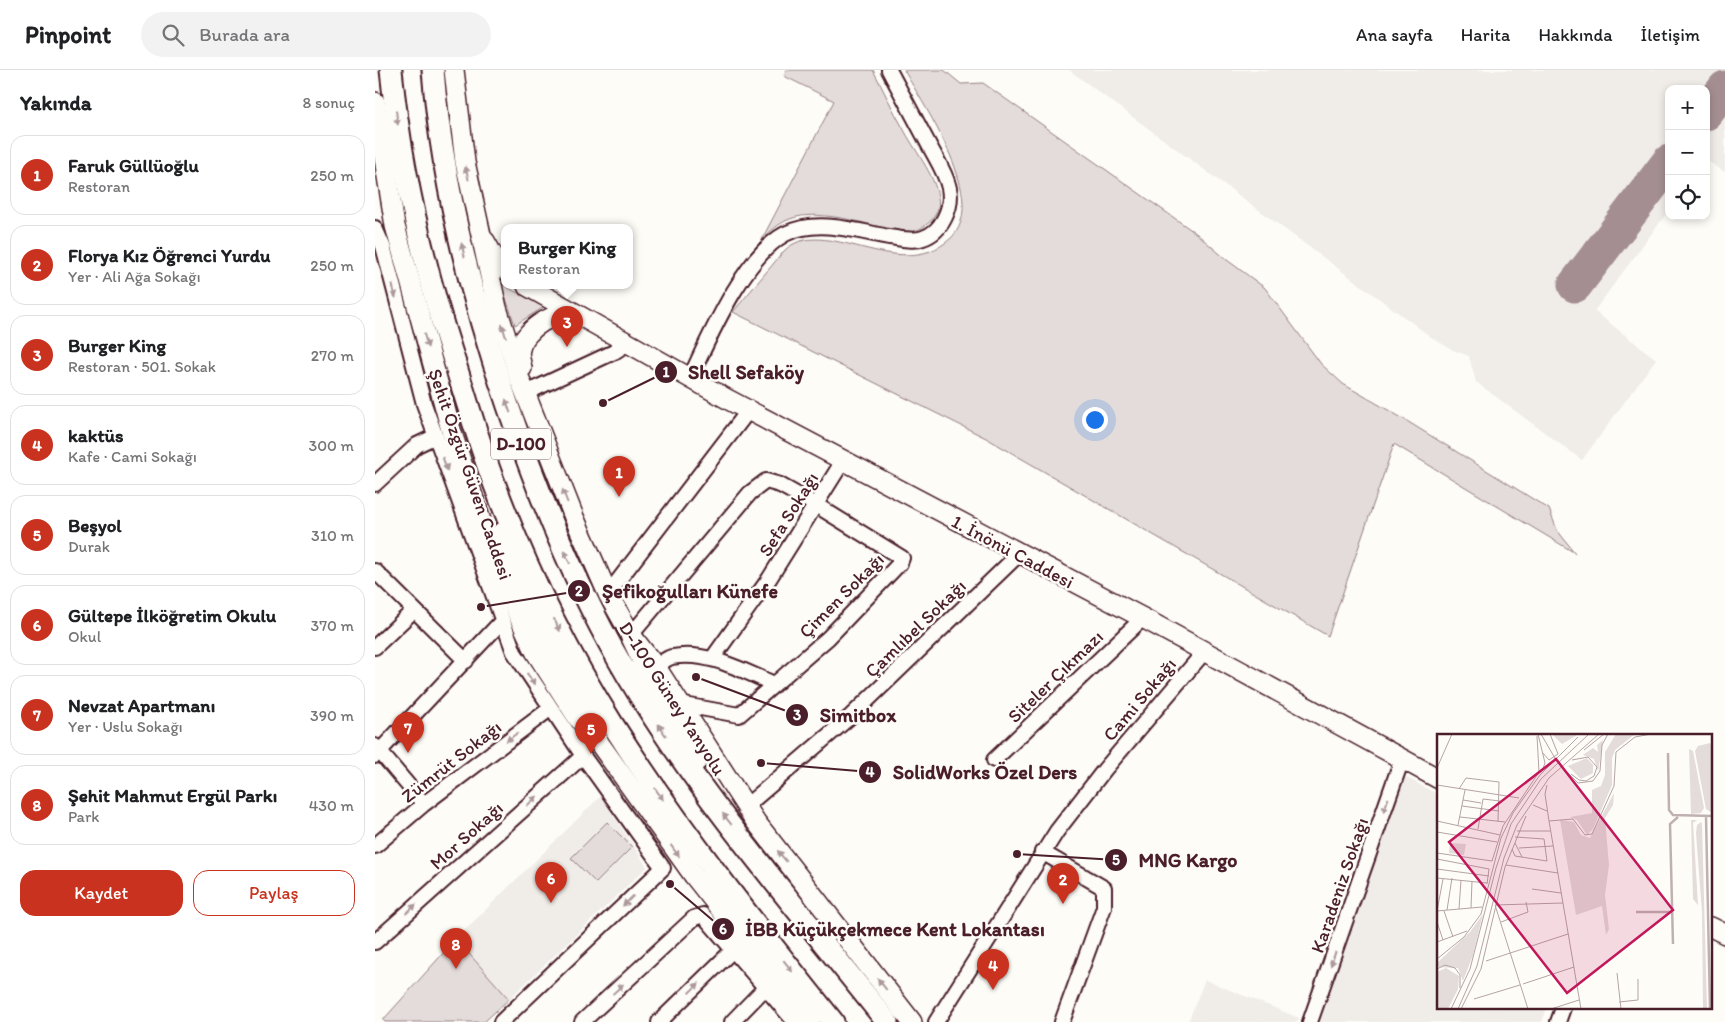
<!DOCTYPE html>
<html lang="tr">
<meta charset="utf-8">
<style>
body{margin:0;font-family:Itim,sans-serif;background:#f2f2f2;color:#202124}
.controls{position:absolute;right:15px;top:15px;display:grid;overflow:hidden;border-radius:10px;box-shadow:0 2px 8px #0003}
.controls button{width:45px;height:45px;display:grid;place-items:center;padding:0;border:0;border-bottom:1px solid #e0e0e0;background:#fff;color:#202124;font:25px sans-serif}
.you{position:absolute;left:719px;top:349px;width:18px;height:18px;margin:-12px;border:4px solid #fff;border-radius:50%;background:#1a73e8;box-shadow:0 0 0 8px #1a73e833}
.badge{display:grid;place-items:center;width:32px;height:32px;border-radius:50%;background:#c8321e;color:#fff;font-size:16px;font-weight:700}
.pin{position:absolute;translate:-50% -41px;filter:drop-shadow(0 1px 2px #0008)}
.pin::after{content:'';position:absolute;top:26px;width:18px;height:15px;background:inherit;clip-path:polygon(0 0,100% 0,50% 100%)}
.popup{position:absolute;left:126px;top:154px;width:132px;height:65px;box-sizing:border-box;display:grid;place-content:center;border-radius:10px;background:#fff;filter:drop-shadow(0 1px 4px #0005);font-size:16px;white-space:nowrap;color:#757577}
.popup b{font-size:19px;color:#202124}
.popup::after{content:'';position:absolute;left:50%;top:100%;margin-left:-10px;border:10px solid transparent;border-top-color:#fff}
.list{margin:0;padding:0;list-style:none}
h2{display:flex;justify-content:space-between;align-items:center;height:65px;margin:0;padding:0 20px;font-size:21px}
h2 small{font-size:16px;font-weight:400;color:#757577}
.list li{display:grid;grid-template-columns:32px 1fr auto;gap:15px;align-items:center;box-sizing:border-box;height:80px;margin:0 10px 10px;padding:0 10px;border:1px solid #e0e0e0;border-radius:15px}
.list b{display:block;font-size:19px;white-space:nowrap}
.list p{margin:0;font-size:16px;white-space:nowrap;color:#757577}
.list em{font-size:16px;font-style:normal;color:#757577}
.actions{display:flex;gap:10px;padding:15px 20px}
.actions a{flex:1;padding:11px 0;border:1px solid #c8321e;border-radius:15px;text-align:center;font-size:18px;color:#c8321e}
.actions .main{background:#c8321e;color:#fff}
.icon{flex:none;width:28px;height:28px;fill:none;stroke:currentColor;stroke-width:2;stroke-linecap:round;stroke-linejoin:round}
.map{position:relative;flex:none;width:1350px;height:952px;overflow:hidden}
header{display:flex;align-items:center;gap:30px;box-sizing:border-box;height:70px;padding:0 25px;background:#fff;border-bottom:1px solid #e0e0e0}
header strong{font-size:24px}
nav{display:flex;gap:28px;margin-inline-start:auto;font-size:18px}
.search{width:350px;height:45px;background:#f2f2f2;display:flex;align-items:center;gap:12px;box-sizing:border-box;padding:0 18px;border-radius:28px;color:#757577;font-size:19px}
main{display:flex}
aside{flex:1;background:#fff}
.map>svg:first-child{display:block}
.built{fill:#f0ece8}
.green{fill:#e3dcda;stroke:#967e82}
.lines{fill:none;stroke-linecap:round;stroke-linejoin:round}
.taxiway{stroke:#a48e91;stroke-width:35}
.minor-casing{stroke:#4a1f2b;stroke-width:18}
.major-casing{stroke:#4a1f2b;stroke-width:22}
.highway-casing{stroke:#4a1f2b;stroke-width:25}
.minor{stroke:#fdfcf7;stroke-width:14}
.major{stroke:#fdfcf7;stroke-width:19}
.highway{stroke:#fdfcf7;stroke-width:21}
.oneway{fill:#ac999b}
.labels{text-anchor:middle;stroke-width:5;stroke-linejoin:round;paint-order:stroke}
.shield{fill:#fdfcf7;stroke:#806168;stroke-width:1}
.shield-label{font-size:18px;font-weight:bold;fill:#4a1f2b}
.street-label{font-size:19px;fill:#4a1f2b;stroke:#fdfcf7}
.inset-river{fill:none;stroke:#c0b1b1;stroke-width:2.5}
.inset-road{fill:none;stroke:#b5a4a5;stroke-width:1}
.view{fill:#c2185b;fill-opacity:0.15;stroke:#c2185b;stroke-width:2.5}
.inset-edge{fill:none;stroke:#4a1f2b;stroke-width:2.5}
.leader{fill:none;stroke:#4a1f2b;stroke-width:2}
.callout-dot{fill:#4a1f2b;stroke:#fdfcf7;stroke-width:2}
.mark-label{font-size:15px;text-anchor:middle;font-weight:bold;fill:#fff}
.callout-label{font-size:20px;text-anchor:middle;font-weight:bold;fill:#4a1f2b;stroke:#fdfcf7;stroke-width:5;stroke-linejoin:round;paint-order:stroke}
</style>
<header>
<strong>Pinpoint</strong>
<div class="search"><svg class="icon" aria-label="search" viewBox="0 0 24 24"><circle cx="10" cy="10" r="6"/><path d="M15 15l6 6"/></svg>Burada ara</div>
<nav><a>Ana sayfa</a><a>Harita</a><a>Hakkında</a><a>İletişim</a></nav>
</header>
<main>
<aside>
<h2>Yakında<small>8 sonuç</small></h2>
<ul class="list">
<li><span class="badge">1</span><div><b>Faruk Güllüoğlu</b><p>Restoran</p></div><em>250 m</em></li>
<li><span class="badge">2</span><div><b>Florya Kız Öğrenci Yurdu</b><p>Yer · Ali Ağa Sokağı</p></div><em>250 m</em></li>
<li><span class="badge">3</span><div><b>Burger King</b><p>Restoran · 501. Sokak</p></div><em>270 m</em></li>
<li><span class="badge">4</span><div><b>kaktüs</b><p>Kafe · Cami Sokağı</p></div><em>300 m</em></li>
<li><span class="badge">5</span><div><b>Beşyol</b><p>Durak</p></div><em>310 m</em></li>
<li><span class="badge">6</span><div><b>Gültepe İlköğretim Okulu</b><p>Okul</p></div><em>370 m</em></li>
<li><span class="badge">7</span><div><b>Nevzat Apartmanı</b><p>Yer · Uslu Sokağı</p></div><em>390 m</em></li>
<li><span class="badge">8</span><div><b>Şehit Mahmut Ergül Parkı</b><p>Park</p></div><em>430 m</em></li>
</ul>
<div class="actions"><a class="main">Kaydet</a><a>Paylaş</a></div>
</aside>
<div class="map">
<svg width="1350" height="952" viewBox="0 0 1350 952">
<rect width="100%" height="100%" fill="#fdfcf7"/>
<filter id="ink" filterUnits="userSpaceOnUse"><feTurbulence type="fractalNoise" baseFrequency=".02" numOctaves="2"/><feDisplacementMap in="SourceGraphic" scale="10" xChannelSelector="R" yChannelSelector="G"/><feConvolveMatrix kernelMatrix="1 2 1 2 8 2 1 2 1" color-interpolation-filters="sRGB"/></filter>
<g filter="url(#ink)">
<path class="built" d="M 694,0 L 1350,0 L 1350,102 L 1331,90 L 1331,19 L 1294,19 L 1294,140 L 1219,241 L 1281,289 L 1207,390 L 1101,312 L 1094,286 L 1078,280 L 1059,269 Z
M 1030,707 L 1064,725 L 1064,938 L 1172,938 L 1167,952 L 942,952 Z
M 226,726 L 272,797 L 134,929 L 81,869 Z
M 830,910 L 924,948 L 922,952 L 813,952 Z"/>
<path class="green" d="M 412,0 L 498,0 C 508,19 517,39 528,58 C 538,78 560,105 563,127 C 567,147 549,159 532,164 C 501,157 445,137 415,149 C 404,153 396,161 387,169 L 459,31 L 409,6 Z
M 529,0 L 569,0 L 586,14 L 608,13 L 822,164 L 852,190 L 890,218 L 946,294 L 968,314 L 1027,348 L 1174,439 L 1182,460 L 1200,483 L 1019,374 L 953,566 L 611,368 L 358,242 L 409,181 C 448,142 524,215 575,169 C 616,132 549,37 529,0 Z
M 125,211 L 130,216 L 169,237 L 140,255 Z
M 232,752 L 257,777 L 221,813 L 196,788 Z
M 81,869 L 134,929 L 109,952 L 10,952 L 8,950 Z"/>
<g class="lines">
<path class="taxiway" d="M 1331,43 L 1350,18
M 1200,215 L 1294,92"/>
<defs>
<path id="minor" d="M 0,158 L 8,176 L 49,334 L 139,582 L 208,686 L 288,798 L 126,952
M 315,308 C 334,268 369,186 410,164 C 442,148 481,161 514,167 C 524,168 539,172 548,168 C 567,162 578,137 574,118 C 571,104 562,90 555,77 C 541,51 528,26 514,0
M 151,323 L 239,282 L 253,273
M 0,414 L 42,375 L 61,366
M 0,501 L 91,591
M 233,524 L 374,340
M 256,565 L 375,423 L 391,411 L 405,415 L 441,435 L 527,488 L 525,493 L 453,568 L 364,645 L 304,634
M 0,577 L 39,540
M 337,589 L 394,509 L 468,391
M 281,597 C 286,594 291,588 297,587 C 332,580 368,601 399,614
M 0,676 L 49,734
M 0,686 L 127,551
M 619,690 L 768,548
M 370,737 L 476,646 L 644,484
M 0,776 L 49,734 L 176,638
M 667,782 L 729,818 L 729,837 L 687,952
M 0,872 L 208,686
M 207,952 L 319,848 L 328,845 L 420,952
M 284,952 L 358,880
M 357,952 L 391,917
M 561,952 L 682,761 L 730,699 L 830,581
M 935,952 L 1027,689
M 1183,952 L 1188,938"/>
<path id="major" d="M 79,0 L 90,92 L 122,238 L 144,307 L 199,447 L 233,524 L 256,565 L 281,597 L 381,752 L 537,952
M 0,32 L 20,156 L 76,360 L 113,472 L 144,547 L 161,583 L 202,647 L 222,670 L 319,806 L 435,952
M 110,171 L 118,185 L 130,199
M 152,216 L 354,330 L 768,548 L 1064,709
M 147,298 C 146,292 143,285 145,279 C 149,259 182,238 201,246
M 1336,857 L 1350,864"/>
<path id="highway" d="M 16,0 C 26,98 48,194 78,287 C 91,328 103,370 118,410 C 149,494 190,579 238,655 C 304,759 381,856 458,952
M 58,0 C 67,114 96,228 133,336 C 167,435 207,532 262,621 C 334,738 427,844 512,952
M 126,464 C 152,536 186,602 222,670
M 256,565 L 281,618 L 322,690"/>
</defs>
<use href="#minor" class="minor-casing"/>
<use href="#major" class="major-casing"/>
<use href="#highway" class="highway-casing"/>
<use href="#minor" class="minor"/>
<use href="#major" class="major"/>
<use href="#highway" class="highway"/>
</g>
<defs><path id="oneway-solid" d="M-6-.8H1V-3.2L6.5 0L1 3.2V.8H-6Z" transform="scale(1.25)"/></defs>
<g class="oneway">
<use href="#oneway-solid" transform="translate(22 48) rotate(83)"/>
<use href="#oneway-solid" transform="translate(92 103) rotate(-103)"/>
<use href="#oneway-solid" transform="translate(88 180) rotate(-103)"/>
<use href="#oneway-solid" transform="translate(19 221) rotate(76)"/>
<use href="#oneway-solid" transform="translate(129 261) rotate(-107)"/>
<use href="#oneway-solid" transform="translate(51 271) rotate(74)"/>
<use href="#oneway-solid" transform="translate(133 336) rotate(-109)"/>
<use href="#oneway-solid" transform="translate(70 394) rotate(70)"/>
<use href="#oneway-solid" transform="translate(190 426) rotate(-111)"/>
<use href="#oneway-solid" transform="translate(192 487) rotate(-114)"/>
<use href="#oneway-solid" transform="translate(182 555) rotate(64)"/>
<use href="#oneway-solid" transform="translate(156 609) rotate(55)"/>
<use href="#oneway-solid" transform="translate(287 660) rotate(-123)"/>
<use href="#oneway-solid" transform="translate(137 667) rotate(143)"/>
<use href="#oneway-solid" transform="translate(284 724) rotate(55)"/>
<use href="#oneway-solid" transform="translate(157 731) rotate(-42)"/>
<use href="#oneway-solid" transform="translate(1011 735) rotate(109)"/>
<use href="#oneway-solid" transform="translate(352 749) rotate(-128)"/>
<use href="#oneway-solid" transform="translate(300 781) rotate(54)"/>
<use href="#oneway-solid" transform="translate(407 786) rotate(-129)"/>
<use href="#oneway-solid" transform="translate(253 831) rotate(136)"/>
<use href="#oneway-solid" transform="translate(36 839) rotate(-43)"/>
<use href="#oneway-solid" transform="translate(958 889) rotate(110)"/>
<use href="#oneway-solid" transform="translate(413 896) rotate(52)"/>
<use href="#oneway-solid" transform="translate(507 914) rotate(-128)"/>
<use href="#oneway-solid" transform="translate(319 918) rotate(-44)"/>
<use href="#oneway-solid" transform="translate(243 919) rotate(-43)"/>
</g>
</g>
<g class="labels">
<rect class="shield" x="116" y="358.5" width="60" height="31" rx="4"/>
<g class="shield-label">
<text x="146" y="380">D-100</text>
</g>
<g class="street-label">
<text transform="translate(96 404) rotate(71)" y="7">Şehit Özgür Güven Caddesi</text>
<text transform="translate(413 444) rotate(-58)" y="7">Sefa Sokağı</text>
<text transform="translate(638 481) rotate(28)" y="7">1. İnönü Caddesi</text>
<text transform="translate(466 525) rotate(-45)" y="7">Çimen Sokağı</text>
<text transform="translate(540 558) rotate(-44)" y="7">Çamlıbel Sokağı</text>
<text transform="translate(680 606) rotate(-44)" y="7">Siteler Çıkmazı</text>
<text transform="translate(298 628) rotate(57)" y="7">D-100 Güney Yanyolu</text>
<text transform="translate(764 629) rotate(-50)" y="7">Cami Sokağı</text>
<text transform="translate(76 691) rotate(-38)" y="7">Zümrüt Sokağı</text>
<text transform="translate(91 765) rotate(-42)" y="7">Mor Sokağı</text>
<text transform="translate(964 815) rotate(-71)" y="7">Karadeniz Sokağı</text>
</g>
</g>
<g transform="translate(1062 664)">
<rect width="275" height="275" fill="#fdfcf7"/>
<path d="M 115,0 L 139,0 L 140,1 L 125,10 ZM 179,0 L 198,0 L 178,16 L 175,24 L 175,51 L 156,95 L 150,101 L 140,86 L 133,83 L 155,79 L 155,56 L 164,52 L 168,41 L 168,18 ZM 166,6 L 161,38 L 161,37 L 157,25 L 146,21 L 156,14 L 161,18 L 160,11 ZM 273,9 L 275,12 L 275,79 L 269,75 L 258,17 L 261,12 ZM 252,15 L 256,17 L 267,74 L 264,79 L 254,80 ZM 150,24 L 156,31 L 156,39 L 144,45 L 131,32 ZM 177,59 L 176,71 L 168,84 L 172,131 L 168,161 L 172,195 L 169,201 L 165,172 L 139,181 L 123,86 L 137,88 L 144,101 L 153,104 ZM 254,86 L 260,86 L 256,89 L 261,171 L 256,165 ZM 264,88 L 265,90 L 270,275 L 266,275 L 265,178 L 259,99 L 260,91 ZM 13,109 L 29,110 L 27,121 L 12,119 ZM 46,180 L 36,221 L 26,247 L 21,234 L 0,233 L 0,229 L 33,198 ZM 9,234 L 22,242 L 21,255 L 11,275 L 0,275 L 0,238 Z" fill="#e3dcda"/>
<path class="inset-river" d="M 231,19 L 232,76 L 236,81 L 275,82M 269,82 L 273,275M 199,178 L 235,178M 236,210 L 233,90 L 241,83"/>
<path class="inset-road" d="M 101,0 L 108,29 L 105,37M 104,0 L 119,26M 147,16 L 167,0M 105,18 L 112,26 L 121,20 L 113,0M 124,32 L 141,49 L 156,47 L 163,37 L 165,11 L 171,0M 0,34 L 15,0M 134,40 L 142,46 L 149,47 L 157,42 L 160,33 L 151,23 L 135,26M 0,51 L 82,64M 110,51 L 108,60 L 112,87 L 144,275M 22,55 L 29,44 L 62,48 L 61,87M 26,66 L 44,69M 96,71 L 110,77M 25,72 L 62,77M 23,83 L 68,88M 0,87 L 63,101M 112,87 L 136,85 L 148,101 L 155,100 L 177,52 L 179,18 L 198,3 L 214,0M 21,91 L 28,56M 41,95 L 46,65 L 63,67M 80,97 L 113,97M 0,98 L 60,108M 78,109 L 85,123M 82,114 L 116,112M 75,115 L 78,122 L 110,127 L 107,105 L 78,103M 0,119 L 55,127 L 66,92 L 102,38 L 100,2M 0,125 L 52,135 L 50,150M 69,131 L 121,139M 0,135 L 52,142M 0,144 L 50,149M 95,155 L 124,159M 34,174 L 35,147M 22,175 L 24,146M 10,176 L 15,144M 0,177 L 45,173M 0,177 L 6,145M 7,177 L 16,203M 0,188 L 6,206M 64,188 L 91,178 L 89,168M 0,208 L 30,197M 0,225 L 27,203 L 44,180 L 64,104 L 76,79 L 103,41 L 141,3M 49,227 L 131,200M 0,235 L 8,231 L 18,234 L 23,241 L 23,254M 180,239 L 184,275M 86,250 L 137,233M 37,265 L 83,251M 182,268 L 201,266 L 201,245M 14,275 L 33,235 L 59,134 L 74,90 L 104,45 L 152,0M 21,275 L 40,232 L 67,124 L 80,91 L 112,44 L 162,0M 24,275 L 44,235 L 68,133 L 89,82M 91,275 L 58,171 L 126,169M 114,275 L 142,266"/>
<path class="view" d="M 119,25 L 236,176 L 130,259 L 12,108 Z"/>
<rect width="275" height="275" class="inset-edge"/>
</g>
<path class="leader" d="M228 333L291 302M106 537L204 521M321 607L422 645M386 693L495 702M642 784L741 790M295 814L348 859"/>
<g class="callout-dot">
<circle cx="228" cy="333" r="5"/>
<circle cx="106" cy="537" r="5"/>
<circle cx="321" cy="607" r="5"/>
<circle cx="386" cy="693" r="5"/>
<circle cx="642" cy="784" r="5"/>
<circle cx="295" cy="814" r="5"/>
<circle cx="291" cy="302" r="12"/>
<circle cx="204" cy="521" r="12"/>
<circle cx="422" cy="645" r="12"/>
<circle cx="495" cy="702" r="12"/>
<circle cx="741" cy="790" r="12"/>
<circle cx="348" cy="859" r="12"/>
</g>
<g class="mark-label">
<text x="291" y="307">1</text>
<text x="204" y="526">2</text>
<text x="422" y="650">3</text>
<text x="495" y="707">4</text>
<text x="741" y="795">5</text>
<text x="348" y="864">6</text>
</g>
<g class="callout-label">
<text x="371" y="309">Shell Sefaköy</text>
<text x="315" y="528">Şefikoğulları Künefe</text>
<text x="483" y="652">Simitbox</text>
<text x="610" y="709">SolidWorks Özel Ders</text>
<text x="813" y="797">MNG Kargo</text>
<text x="520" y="866">İBB Küçükçekmece Kent Lokantası</text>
</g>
</svg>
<div class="controls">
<button>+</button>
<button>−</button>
<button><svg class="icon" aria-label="locate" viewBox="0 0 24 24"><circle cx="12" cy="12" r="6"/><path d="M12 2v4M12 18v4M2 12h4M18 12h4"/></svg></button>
</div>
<div class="you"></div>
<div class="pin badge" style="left:244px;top:427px">1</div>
<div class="pin badge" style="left:688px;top:834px">2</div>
<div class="pin badge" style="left:192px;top:277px">3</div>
<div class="popup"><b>Burger King</b>Restoran</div>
<div class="pin badge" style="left:618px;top:920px">4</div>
<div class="pin badge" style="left:216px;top:684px">5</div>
<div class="pin badge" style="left:176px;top:833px">6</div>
<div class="pin badge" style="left:33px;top:683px">7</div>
<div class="pin badge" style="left:81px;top:899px">8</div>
</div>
</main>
